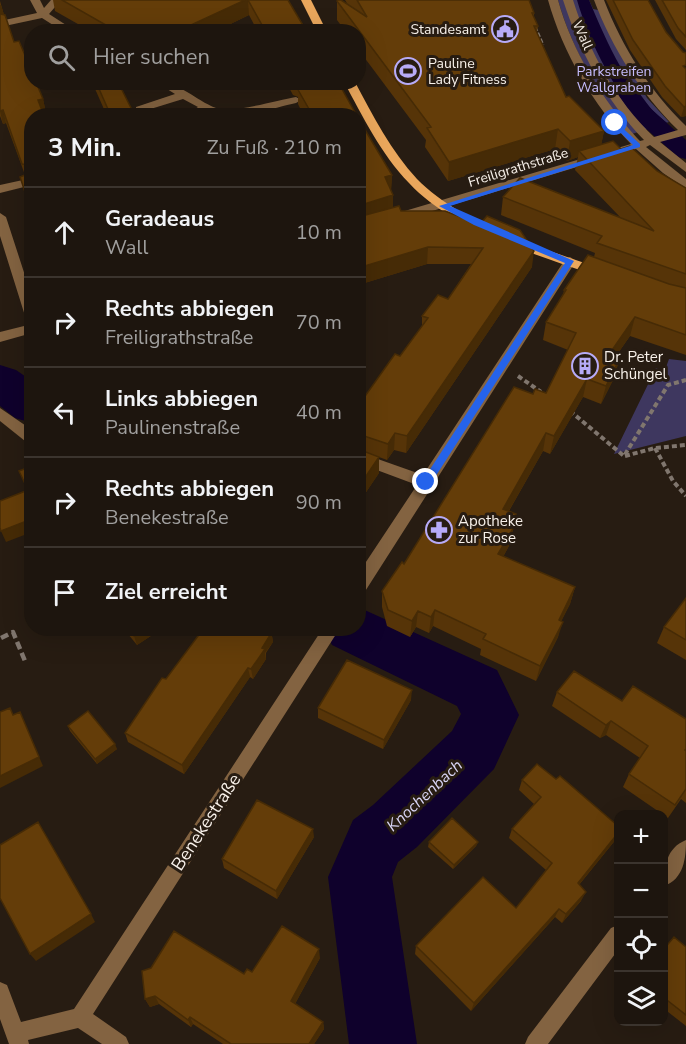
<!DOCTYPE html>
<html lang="de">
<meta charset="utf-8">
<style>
body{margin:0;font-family:"Nunito Sans",sans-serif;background:#2a221c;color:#f1f3f6}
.controls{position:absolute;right:18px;bottom:18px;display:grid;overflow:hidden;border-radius:12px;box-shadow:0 6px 24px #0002}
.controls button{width:54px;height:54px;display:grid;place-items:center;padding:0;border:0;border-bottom:2px solid #3b342e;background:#1d150e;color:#f1f3f6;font:30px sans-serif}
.stop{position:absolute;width:18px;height:18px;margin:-14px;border:4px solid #2563eb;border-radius:50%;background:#fff}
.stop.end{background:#2563eb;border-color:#fff;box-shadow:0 2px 6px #0008}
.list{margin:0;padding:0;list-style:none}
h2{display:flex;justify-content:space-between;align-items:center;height:78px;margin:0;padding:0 24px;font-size:26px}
h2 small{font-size:20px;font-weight:400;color:#a09f9e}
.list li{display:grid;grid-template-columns:39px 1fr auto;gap:18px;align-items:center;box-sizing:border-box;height:90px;padding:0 24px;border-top:2px solid #3b342e}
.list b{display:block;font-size:22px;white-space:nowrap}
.list p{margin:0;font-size:20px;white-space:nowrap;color:#a09f9e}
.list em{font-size:20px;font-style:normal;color:#a09f9e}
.icon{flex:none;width:33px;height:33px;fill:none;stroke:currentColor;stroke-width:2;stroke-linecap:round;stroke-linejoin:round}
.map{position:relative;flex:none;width:686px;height:1044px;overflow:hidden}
.search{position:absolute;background:#1d150e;box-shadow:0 6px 24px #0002;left:24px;top:24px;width:342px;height:66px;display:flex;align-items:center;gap:15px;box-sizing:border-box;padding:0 21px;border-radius:24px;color:#a09f9e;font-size:22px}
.panel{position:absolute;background:#1d150e;box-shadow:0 6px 24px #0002;left:24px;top:108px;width:342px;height:528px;border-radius:24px}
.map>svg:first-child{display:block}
.green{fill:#3e375f}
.water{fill:#0f012c}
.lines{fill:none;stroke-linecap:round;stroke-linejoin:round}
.canal{fill:#0f012c;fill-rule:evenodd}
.river{fill:#0f012c;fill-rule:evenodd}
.path-far2{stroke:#80766e;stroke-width:3;stroke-dasharray:4.5 2;stroke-linecap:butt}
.path-far1{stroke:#80766e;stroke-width:4;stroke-dasharray:5 3;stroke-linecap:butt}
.path{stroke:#80766e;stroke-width:4.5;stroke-dasharray:8 4;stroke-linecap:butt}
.minor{fill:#836341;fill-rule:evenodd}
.major{fill:#eaa75c;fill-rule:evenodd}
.wall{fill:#563408}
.shaded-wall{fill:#462b06}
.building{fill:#643d09;stroke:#462b06;stroke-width:1.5}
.route{fill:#2563eb}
.labels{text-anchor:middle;stroke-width:6;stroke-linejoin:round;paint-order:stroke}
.far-poi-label{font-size:14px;fill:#f8f1ea;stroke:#271c12;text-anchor:end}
.far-street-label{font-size:14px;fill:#f8f1ea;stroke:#271c12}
.far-park-label{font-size:14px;fill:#c5bcfc;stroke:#271c12}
.poi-label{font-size:15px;fill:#f8f1ea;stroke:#271c12;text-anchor:start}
.water-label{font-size:16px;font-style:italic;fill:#d8d4f5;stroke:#271c12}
.near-street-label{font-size:18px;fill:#f8f1ea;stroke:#271c12}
</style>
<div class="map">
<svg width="686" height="1044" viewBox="0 0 686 1044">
<rect width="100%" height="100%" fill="#271c12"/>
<path class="green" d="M 558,0 L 589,0 L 593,9 L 598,10 L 647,98 L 669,122 L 632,134 C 599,95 572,50 558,0 Z
M 669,359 L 686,361 L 686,436 L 614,454 L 656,368 L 665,370 Z"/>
<path class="water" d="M 577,0 L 589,0 C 608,45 628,92 667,123 L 648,129 C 616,94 590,45 577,0 Z"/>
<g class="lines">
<path class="canal" d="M 629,89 L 637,90 L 651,109 L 686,140 L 686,159 L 678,157 L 635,119 L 618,95 L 621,90 Z"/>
<path class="river" d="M 0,365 L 16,370 L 32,381 L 32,423 L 15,418 L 0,406 Z
M 358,607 L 497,670 L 519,715 L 494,769 L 417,847 L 398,862 L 392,877 L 417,1044 L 349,1044 L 328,877 L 353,820 L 373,805 L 452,731 L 461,714 L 457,706 L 332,645 L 324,628 L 358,628 Z"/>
<path class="path-far2" d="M 535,27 L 543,45"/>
<path class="path-far1" d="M 518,376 L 541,392
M 570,411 L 624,456 L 668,385 L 686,380
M 655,448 L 673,481 L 686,496
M 625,456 L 655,448 L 686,445"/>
<path class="path" d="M 1,638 L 13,632 L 25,661"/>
<path class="minor" d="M 30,0 L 40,0 L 44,8 L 51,0 L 61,0 L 49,14 L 77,32 L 64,32 L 42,18 L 0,27 L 0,21 L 37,13 Z
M 548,0 L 558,0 C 572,51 602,99 637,138 L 640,141 L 644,140 C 606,100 580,53 563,0 L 573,0 C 589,51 615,100 654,137 L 678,130 C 641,94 612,48 594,0 L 604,0 C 622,47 650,91 686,126 L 686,135 L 660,142 L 686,163 L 686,172 L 650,145 L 646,147 L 686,179 L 686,189 L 663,173 L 636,149 L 406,219 L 398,219 L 398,213 L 631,144 C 593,105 563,53 548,0 Z
M 156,82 C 180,82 195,100 216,108 C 233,114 277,100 296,97 L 301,100 L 296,103 C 273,108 227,123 206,112 L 198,116 L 184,116 L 198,107 L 183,99 L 144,111 L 136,111 L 136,107 L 175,94 Z
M 32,178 L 32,185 L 0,193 L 0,185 Z
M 0,213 L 6,217 L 32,297 L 32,323 L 26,319 L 0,236 Z
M 570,257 L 576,261 L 364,593 L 358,594 L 358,574 L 417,485 L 358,463 L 358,452 L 423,475 L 566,258 Z
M 32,324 L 32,333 L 0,342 L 0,332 Z
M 0,408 L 32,430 L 32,442 L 25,441 L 0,421 Z
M 323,628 L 340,628 L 93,1014 L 126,1037 L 129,1044 L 102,1044 L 78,1028 L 28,1040 L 29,1044 L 9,1044 L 0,1019 L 0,982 L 7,985 L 21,1022 L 74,1009 Z
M 686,840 C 686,858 684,879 664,886 C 664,867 666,848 686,840 Z
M 618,925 L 618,950 L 548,1044 L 525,1044 L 528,1037 L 611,928 Z"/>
<path class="major" d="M 301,0 L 311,0 L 327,32 L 317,32 Z
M 344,82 L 355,82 C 373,116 391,151 417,179 C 462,225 543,248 602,269 L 602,275 L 594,275 C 535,254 452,230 409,183 C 381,154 363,117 344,82 Z"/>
</g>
<path class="wall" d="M 53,0 L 288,0 L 307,32 L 258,32 L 249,15 L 214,32 L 92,32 L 55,11 Z
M 345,0 L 529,0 L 534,13 L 534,17 L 538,26 L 537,32 L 566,97 L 604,131 L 601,145 L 621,149 L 686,188 L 686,355 L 630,336 L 614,359 L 619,360 L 614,378 L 601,404 L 583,397 L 550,454 L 543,451 L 509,511 L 516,514 L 510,544 L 503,557 L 575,587 L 570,604 L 561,621 L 558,637 L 536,681 L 480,655 L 481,649 L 433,626 L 429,633 L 416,627 L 410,637 L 387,626 L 382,607 L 382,591 L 404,564 L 533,394 L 546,393 L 568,350 L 543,340 L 546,322 L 563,296 L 564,290 L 594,257 L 595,253 L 501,215 L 503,197 L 620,217 L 575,170 L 578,157 L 567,161 L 555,149 L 448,181 L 425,147 L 426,140 L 358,49 L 358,32 L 346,32 L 337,20 L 337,1 L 348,5 Z
M 606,0 L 648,0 L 666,32 L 686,116 L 681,117 L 662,97 L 630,50 Z
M 655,0 L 686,0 L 686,50 L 676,39 Z
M 0,1 L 4,15 L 14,42 L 43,99 L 46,113 L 32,116 L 32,215 L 20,177 L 25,175 L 6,123 L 3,124 L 0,116 Z
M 92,82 L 118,82 L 135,116 L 107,116 Z
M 286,82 L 338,82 L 357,116 L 304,116 L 298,104 L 298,97 L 293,95 Z
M 358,118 L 392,175 L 391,190 L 393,208 L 532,267 L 406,453 L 394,450 L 387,460 L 379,457 L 379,473 L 358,504 L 358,406 L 400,356 L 422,327 L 422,316 L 448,299 L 471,264 L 427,264 L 358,285 Z
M 686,598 L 686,660 L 657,643 L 664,627 Z
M 123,628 L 163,628 L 137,645 Z
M 204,628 L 275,628 L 276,630 L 272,636 L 273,642 L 266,653 L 266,659 L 253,679 L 250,677 L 184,774 L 128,742 L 125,733 Z
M 557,692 L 622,701 L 686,719 L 686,803 L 681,799 L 668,818 L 623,787 L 629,774 L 640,758 L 606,735 L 600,738 L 552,706 Z
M 411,700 L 383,749 L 318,718 L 318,708 Z
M 68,726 L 117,749 L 97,764 L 70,731 Z
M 522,780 L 617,838 L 579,885 L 581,901 L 562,923 L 555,917 L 471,1011 L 415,954 L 416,946 L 516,908 L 546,870 L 509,838 L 512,829 L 534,804 L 519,790 Z
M 314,837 L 277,899 L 224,868 L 222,859 Z
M 429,842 L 478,842 L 476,846 L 453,869 L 428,847 Z
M 686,947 L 686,1026 L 663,1008 L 663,950 Z
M 320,958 L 295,1004 L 323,1022 L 324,1029 L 314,1044 L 223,1044 L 193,1024 L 191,1027 L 159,1004 L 150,1007 L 145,999 L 252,972 Z"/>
<path class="shaded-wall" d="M 245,0 L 248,0 L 249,15 L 214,32 L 176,32 Z
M 0,5 L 1,5 L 5,18 L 0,19 Z
M 43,99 L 46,113 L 41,114 L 38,100 Z
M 686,106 L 686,116 L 681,117 L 684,107 Z
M 3,110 L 6,123 L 3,124 L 0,111 Z
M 558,129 L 555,149 L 448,181 L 449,162 Z
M 604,131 L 600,151 L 579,151 L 578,157 L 567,161 L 570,141 Z
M 392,175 L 391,192 L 385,177 Z
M 393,195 L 393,212 L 358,222 L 358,206 Z
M 428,247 L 427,264 L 358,285 L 358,268 Z
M 534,251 L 532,267 L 406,453 L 407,436 Z
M 635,317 L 630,336 L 603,374 L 608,356 Z
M 619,360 L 614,378 L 601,404 L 606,386 Z
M 587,379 L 583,397 L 550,454 L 554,436 Z
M 395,433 L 394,450 L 387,460 L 388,444 Z
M 546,433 L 543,451 L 500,526 L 503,509 Z
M 379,457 L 379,473 L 358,504 L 358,488 Z
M 516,514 L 510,544 L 495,571 L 498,554 L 509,525 Z
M 32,519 L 32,532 L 6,542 L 1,531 Z
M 575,587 L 570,604 L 554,636 L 559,620 Z
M 435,610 L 433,626 L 429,633 L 431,617 Z
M 418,611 L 416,627 L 410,637 L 412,621 Z
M 563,622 L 558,637 L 536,681 L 540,666 Z
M 146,628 L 163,628 L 137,645 L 134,636 Z
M 270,628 L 275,628 L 276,630 L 272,636 L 273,642 L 265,653 L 266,659 L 253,679 L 251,669 L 262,648 Z
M 248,668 L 250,677 L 184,774 L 182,765 Z
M 412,690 L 411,700 L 383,749 L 384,740 Z
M 20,712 L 43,766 L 0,788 L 0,776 Z
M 611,721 L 606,735 L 600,738 L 606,725 Z
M 115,744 L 117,749 L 97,764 L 95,759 Z
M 313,829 L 314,837 L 277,899 L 276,891 Z
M 618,833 L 617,838 L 573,892 L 578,883 Z
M 478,842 L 476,846 L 453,869 L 454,865 Z
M 586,892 L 581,901 L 562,923 L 566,914 Z
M 559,909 L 555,917 L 471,1011 L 474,1003 Z
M 91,914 L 95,922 L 36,961 L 30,954 Z
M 319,949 L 320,958 L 292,1009 L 291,1001 Z
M 155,996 L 159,1004 L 150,1007 L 145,999 Z
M 190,1017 L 193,1024 L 191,1027 L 188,1020 Z
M 323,1022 L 324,1029 L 314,1044 L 309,1044 Z"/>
<path class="building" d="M 62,0 L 245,0 L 176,32 L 118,32 Z
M 248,0 L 288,0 L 307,32 L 266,32 Z
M 338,0 L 341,0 L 367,17 L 357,0 L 529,0 L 534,13 L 532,13 L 538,26 L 534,26 L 566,97 L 569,96 L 604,131 L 570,141 L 558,129 L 449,162 L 427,128 L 431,127 L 337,1 Z
M 613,0 L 648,0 L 666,32 L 683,52 L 686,53 L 686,65 L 683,66 L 686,69 L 686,106 L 684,107 L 665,86 L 633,40 Z
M 662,0 L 686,0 L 686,37 L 678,28 Z
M 0,14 L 5,15 L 14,42 L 19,41 L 32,72 L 32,82 L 36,82 L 43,99 L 38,100 L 44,116 L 32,116 L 32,210 L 31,210 L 20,177 L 30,173 L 31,165 L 22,164 L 3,110 L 0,111 Z
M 96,82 L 118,82 L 135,116 L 111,116 Z
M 303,82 L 338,82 L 357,116 L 313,116 L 297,88 Z
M 358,118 L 392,175 L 385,177 L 393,195 L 358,206 Z
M 613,141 L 621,149 L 630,146 L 657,171 L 686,188 L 686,274 L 597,243 L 602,236 L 503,197 L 520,178 L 654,231 L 579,151 Z
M 399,206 L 401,211 L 445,211 L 480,224 L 487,216 L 520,230 L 534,251 L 407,436 L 395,433 L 388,444 L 358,434 L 358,406 L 395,354 L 400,356 L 428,318 L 422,316 L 438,295 L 448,299 L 483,248 L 428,247 L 358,268 L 358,217 Z
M 588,255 L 669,284 L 686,288 L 686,335 L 635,317 L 608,356 L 619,360 L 606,386 L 587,379 L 554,436 L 546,433 L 503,509 L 516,514 L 509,525 L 514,527 L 498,554 L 575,587 L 559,620 L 563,622 L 540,666 L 483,639 L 486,634 L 435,610 L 431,617 L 418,611 L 412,621 L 388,610 L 382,591 L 402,562 L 404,564 L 514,387 L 533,394 L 535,389 L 546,393 L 576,333 L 546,322 L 566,290 L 564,290 Z
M 358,449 L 379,457 L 358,488 Z
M 32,466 L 32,519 L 1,531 L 0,528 L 0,501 L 28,490 L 19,471 Z
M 686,598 L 686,640 L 664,627 Z
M 128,628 L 146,628 L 134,636 Z
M 204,628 L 270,628 L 269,630 L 272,632 L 262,648 L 265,649 L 251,669 L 248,668 L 182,765 L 125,733 L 162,678 L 166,679 Z
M 347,660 L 412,690 L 384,740 L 318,708 Z
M 574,671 L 622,701 L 633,686 L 686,719 L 686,749 L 685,750 L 686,751 L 686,789 L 675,805 L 629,774 L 648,746 L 611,721 L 606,725 L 557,692 Z
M 10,708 L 13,715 L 20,712 L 39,757 L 0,776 L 0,712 Z
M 88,711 L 115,744 L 95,759 L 68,726 Z
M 537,764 L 556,779 L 560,776 L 618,826 L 618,833 L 578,883 L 586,892 L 566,914 L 559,909 L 474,1003 L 416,946 L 483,877 L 516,908 L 552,863 L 512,829 L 541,797 L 522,780 Z
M 257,800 L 313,829 L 276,891 L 222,859 Z
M 452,818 L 478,842 L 454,865 L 429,842 Z
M 38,822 L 91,914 L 30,954 L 0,898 L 0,845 Z
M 282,926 L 319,949 L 291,1001 L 323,1022 L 309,1044 L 231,1044 L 190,1017 L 188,1020 L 155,996 L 145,999 L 142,971 L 151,968 L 174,931 L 244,974 L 247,969 L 252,972 Z
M 674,937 L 686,947 L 686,1015 L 663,997 L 663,950 Z"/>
<path class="route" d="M 615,121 L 640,144 L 640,147 L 450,206 L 574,261 L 430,485 L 423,485 L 423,480 L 565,263 L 474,225 L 439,206 L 633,145 L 612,124 Z"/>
<defs>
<symbol id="civic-ring" viewBox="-11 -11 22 22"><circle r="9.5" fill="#271c12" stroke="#b7abf8" stroke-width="1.5"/><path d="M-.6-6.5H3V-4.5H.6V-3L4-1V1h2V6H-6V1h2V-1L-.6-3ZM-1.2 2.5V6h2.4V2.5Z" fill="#b7abf8"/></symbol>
<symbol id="stadium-ring" viewBox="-11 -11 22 22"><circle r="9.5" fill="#271c12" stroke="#b7abf8" stroke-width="1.5"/><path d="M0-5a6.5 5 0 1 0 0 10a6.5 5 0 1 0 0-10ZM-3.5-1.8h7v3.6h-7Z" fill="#b7abf8"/></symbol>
<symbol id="building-ring" viewBox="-11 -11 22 22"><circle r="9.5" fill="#271c12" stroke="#b7abf8" stroke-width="1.5"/><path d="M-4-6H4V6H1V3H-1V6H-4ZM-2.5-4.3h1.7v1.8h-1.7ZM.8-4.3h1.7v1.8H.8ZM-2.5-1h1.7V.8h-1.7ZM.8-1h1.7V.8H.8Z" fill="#b7abf8"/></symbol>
<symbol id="pharmacy-ring" viewBox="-11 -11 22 22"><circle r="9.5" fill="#271c12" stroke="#b7abf8" stroke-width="1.5"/><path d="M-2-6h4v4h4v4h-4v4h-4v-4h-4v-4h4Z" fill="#b7abf8"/></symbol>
</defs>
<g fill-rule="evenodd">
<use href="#civic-ring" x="490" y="14" width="30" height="30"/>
<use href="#stadium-ring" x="393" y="56" width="30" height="30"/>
<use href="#building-ring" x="570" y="351" width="30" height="30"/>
<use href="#pharmacy-ring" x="424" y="515" width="30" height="30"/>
</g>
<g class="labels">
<g class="far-poi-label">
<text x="486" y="34">Standesamt</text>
<text x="428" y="68" text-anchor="start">Pauline<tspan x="428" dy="16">Lady Fitness</tspan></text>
</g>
<g class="far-street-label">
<text transform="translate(583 35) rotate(66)" y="5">Wall</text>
<text transform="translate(518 167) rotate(-17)" y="5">Freiligrathstraße</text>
</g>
<g class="far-park-label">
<text x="614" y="76">Parkstreifen<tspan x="614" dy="16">Wallgraben</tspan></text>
</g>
<g class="poi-label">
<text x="604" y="362">Dr. Peter<tspan x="604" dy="17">Schüngel</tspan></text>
<text x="458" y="526">Apotheke<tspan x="458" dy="17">zur Rose</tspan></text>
</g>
<g class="water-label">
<text transform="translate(424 795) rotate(-43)" y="6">Knochenbach</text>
</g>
<g class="near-street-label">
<text transform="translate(206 822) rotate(-57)" y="6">Benekestraße</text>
</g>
</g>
</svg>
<div class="controls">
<button>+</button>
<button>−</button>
<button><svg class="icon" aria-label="locate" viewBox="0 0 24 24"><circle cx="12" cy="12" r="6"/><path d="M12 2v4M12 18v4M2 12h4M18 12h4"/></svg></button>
<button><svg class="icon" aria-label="layers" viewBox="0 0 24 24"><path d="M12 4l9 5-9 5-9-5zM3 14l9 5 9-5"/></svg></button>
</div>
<div class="stop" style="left:615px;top:123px"></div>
<div class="stop end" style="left:426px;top:482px"></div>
<div class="search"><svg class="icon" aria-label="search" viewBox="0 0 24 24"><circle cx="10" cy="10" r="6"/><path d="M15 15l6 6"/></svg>Hier suchen</div>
<section class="panel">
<h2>3 Min.<small>Zu Fuß · 210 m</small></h2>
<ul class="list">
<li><svg class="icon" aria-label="ahead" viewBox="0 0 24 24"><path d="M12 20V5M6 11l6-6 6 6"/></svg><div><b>Geradeaus</b><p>Wall</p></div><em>10 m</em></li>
<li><svg class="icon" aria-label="right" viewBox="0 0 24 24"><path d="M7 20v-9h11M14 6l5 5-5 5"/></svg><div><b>Rechts abbiegen</b><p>Freiligrathstraße</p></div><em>70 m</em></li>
<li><svg class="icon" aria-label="left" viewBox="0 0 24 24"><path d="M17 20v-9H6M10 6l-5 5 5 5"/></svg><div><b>Links abbiegen</b><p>Paulinenstraße</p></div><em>40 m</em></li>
<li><svg class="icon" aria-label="right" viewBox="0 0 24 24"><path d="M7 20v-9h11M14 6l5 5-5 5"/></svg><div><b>Rechts abbiegen</b><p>Benekestraße</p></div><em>90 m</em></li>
<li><svg class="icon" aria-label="arrive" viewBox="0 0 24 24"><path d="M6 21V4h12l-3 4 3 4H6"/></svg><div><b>Ziel erreicht</b></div></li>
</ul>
</section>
</div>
